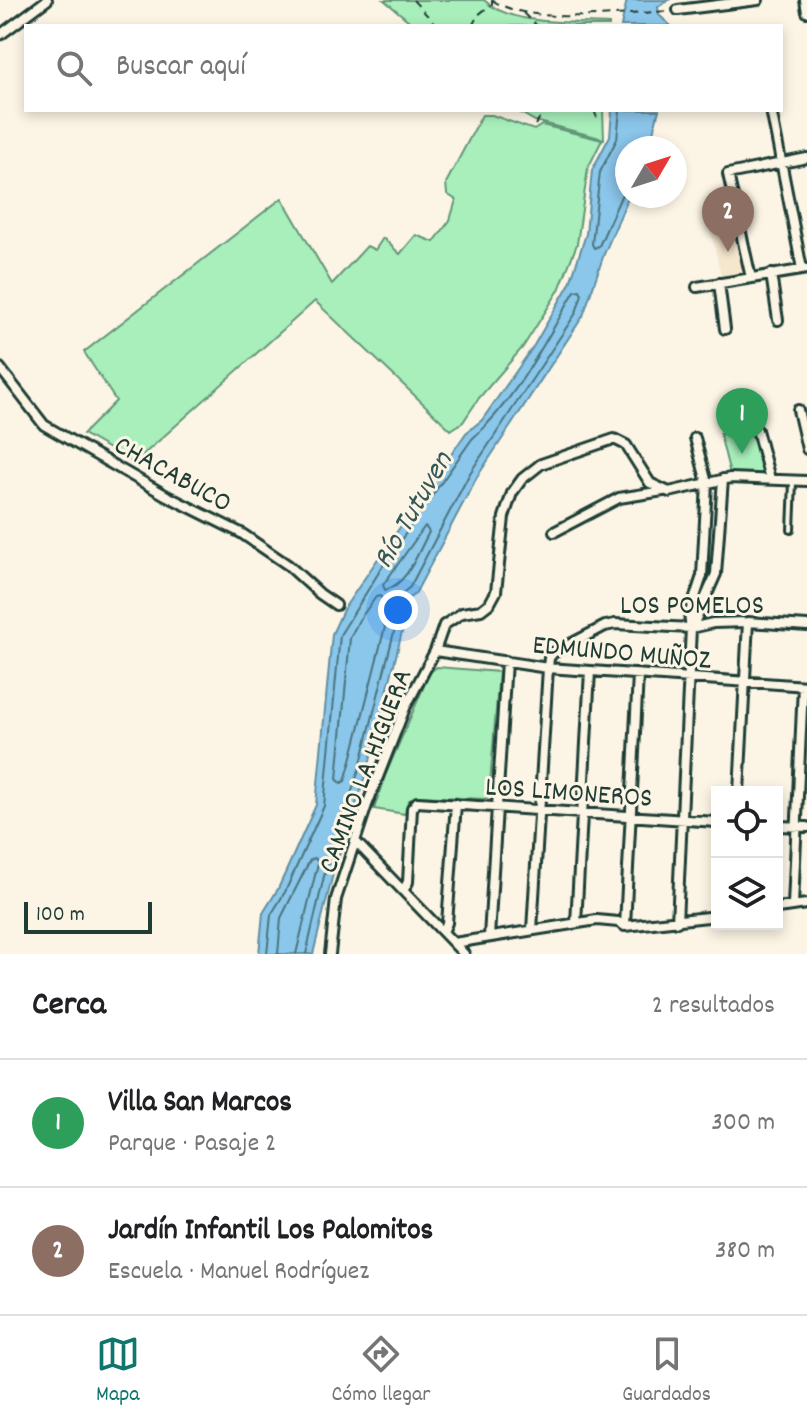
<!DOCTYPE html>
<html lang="es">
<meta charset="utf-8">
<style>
body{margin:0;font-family:Dekko,sans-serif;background:#f6f6f6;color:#202124}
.controls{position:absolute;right:24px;bottom:24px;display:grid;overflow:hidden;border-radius:0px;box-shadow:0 4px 12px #0003}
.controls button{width:72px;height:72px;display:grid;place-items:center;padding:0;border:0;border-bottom:2px solid #e0e0e0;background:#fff;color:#202124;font:40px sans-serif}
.compass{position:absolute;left:615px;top:136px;width:72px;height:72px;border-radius:50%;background:#fff;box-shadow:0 4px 12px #0003;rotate:51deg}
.scale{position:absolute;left:24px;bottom:20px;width:128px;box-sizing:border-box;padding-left:8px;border:4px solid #1f3d34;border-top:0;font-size:22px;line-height:28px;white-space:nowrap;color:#1f3d34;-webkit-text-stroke:6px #fcf5e5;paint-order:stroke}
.you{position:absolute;left:398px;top:610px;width:28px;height:28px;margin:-20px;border:6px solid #fff;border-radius:50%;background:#1a73e8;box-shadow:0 0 0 12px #1a73e833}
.badge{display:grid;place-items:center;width:52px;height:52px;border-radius:50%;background:#0f766e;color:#fff;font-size:26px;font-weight:700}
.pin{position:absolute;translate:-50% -66px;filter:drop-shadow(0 2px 4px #0008)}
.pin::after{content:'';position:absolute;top:42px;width:28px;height:24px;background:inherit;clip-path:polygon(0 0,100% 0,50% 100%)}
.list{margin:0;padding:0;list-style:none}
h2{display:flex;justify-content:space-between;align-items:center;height:104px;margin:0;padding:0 32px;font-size:34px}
h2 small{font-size:26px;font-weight:400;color:#757577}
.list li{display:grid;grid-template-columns:52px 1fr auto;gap:24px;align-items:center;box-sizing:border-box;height:128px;padding:0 32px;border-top:2px solid #e0e0e0}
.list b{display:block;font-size:30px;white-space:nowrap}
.list p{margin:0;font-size:26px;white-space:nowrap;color:#757577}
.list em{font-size:26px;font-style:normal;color:#757577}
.icon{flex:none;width:44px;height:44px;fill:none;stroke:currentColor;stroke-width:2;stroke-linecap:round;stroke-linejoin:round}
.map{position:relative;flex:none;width:807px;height:954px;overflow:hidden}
.search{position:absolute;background:#fff;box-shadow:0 4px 12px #0003;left:24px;right:24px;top:24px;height:88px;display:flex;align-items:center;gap:20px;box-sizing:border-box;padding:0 28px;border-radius:0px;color:#757577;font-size:30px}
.sheet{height:360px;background:#fff}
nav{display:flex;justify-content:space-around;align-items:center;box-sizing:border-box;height:112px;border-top:2px solid #e0e0e0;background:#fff;font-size:22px;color:#757577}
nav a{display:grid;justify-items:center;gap:4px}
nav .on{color:#0f766e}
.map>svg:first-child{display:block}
.built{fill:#f5e7ce}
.green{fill:#a8efbb;stroke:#649678;stroke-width:2}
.water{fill:#8bc6eb;stroke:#608fa2;stroke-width:2}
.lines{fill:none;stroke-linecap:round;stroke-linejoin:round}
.shore{stroke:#4a747d;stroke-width:2}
.service-casing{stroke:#1f3d34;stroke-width:10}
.minor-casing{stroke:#1f3d34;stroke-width:14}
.path{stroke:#1f3d34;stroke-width:2;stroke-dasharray:8 6;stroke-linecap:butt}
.service{stroke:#fcf5e5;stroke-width:4}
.minor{stroke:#fcf5e5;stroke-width:8}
.labels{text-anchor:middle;stroke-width:6;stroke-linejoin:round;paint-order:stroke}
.street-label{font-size:28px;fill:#1f3d34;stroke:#fcf5e5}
.water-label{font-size:30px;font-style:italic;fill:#355859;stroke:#fcf5e5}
</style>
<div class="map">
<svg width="807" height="954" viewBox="0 0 807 954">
<rect width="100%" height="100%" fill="#fcf5e5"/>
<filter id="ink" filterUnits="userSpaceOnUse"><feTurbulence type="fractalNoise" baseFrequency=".0125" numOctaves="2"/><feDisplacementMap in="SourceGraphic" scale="16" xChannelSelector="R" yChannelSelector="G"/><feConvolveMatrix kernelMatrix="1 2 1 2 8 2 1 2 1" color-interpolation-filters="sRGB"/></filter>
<g filter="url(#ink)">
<path class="built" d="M 736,227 L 744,272 L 721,276 L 711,232 Z"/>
<path class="green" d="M 384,0 L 484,0 C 510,26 574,22 609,24 L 609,26 L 415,26 Z
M 516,110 L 603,110 L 604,139 L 535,121 Z
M 482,115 L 492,115 L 534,130 L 542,125 L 602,140 L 588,168 L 577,244 L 559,290 L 523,347 L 479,398 L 463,422 L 451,430 L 315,301 L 134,463 L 83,434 L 116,401 L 84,352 L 282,198 L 332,284 L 367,246 L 375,250 L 383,238 L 400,254 L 416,235 L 434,242 L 450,220 L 456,200 L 447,194 L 446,183 Z
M 750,426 L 765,476 L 730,474 L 720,434 Z
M 437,667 L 499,672 L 489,796 L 485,799 L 417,796 L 408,801 L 405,814 L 374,809 L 385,776 L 430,672 Z"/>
<path class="water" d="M 627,0 L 669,0 L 658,7 L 659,15 L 671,26 L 621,26 Z
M 612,110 L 659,110 L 649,148 L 627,148 L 627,196 L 629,196 L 604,254 L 583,316 L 477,477 L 415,594 L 400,604 L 399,613 L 403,619 L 403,628 L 368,769 L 333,874 L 313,954 L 259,954 L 263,913 L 278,889 L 316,805 L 332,634 L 343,610 L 377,560 L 450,456 L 466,433 L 482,420 L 533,347 L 570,283 L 586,234 L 592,170 L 610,136 Z"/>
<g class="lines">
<path class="shore" d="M 620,110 L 617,139 L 600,172 L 592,244 L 594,248 L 599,246 L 622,194 L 627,189
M 425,526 L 429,532 C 418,552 408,584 385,590 L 383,585 Z
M 380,596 L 383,600 L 381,615 L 385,627 L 350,764 L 345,781 L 341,783 L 337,779 L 350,638 L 359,620 L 376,597 Z
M 267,954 L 271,915 L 285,892 L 324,806 L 340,635 L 384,564 L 472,439 C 516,400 545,341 575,291 L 580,290 L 582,294 L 576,313 L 470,473 L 410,587 L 393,601 L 391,614 L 395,628 L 360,767 L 325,872 L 306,954
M 278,954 L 281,918 L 310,860 L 315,858 L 318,863 L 296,954"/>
<defs>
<path id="service" d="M 791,530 L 793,482"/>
<path id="minor" d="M 805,0 L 807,12
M 678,10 L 758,0
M 0,35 L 47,0
M 771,110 L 802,269
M 771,274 L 778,320
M 751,278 L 728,174 L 807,158
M 719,283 L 725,329
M 697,287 L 807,269
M 0,368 L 44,425 L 167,496 L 241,533 L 288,565 L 320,594 L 336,605
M 798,410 L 807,449
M 757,430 L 770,479
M 554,532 L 619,498 L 663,491
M 692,628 L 716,574 L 723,479
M 435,651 L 548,668 L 807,686
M 739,792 L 748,622
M 777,826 L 807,827
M 356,842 L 464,954
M 403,891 L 408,882 L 412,808 L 417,802 L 717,822
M 793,905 L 803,686
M 777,908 L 807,904
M 677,922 L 691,628 L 689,615 L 702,576 L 707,483 L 695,438
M 576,923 L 590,671
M 625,926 L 638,675
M 532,930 L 548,668 L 549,658 L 553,653 L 605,626 L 615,624 L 691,628 L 713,623 L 748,622 L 807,626
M 443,932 L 447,923 L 456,804
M 489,937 L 506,661
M 454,943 L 597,920 L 618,922 L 625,926 L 717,916
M 330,954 L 336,899 L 367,805 L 405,708 L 435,651 L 444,625 L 462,613 L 481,610 L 490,603 L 496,592 L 504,517 L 512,493 L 522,479 L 541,464 L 614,439 L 626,445 L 650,483 L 669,492 L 730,478 L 807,481"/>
</defs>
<use href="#service" class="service-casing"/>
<use href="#minor" class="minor-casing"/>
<path class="path" d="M 413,0 L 437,26
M 492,0 C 529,26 624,14 668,11
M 523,13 L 537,26
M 472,26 L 478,15 L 492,4 L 492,0
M 594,110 L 597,118
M 535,125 L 545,110"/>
<use href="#service" class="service"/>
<use href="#minor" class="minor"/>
</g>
</g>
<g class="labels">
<g class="street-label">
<text transform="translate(174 472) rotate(29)" y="10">CHACABUCO</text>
<text x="692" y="613">LOS POMELOS</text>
<text transform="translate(622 650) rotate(5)" y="10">EDMUNDO MUÑOZ</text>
<text transform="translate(363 770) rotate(-69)" y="10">CAMINO LA HIGUERA</text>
<text transform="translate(569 790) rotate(4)" y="10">LOS LIMONEROS</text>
</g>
<g class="water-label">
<text transform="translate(411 509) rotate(-60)" y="10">Río Tutuven</text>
</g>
</g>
</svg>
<div class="controls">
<button><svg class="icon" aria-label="locate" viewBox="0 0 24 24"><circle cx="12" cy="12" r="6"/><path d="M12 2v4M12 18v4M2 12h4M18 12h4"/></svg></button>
<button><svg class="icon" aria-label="layers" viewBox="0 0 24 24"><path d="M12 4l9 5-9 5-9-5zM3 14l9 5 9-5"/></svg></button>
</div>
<svg class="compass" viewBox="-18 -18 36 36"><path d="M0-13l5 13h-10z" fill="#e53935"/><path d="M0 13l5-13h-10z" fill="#757577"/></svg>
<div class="scale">100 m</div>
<div class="you"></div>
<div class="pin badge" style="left:742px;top:454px;background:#2e9e5b">1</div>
<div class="pin badge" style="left:728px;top:252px;background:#8d6e63">2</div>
<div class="search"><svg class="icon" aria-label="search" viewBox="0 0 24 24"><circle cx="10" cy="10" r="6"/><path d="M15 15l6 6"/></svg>Buscar aquí</div>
</div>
<section class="sheet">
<h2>Cerca<small>2 resultados</small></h2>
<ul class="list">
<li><span class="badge" style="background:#2e9e5b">1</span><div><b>Villa San Marcos</b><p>Parque · Pasaje 2</p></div><em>300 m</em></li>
<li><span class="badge" style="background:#8d6e63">2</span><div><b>Jardín Infantil Los Palomitos</b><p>Escuela · Manuel Rodríguez</p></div><em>380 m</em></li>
</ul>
</section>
<nav>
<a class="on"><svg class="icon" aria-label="map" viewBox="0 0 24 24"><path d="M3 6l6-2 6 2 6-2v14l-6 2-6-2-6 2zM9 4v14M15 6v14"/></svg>Mapa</a>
<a><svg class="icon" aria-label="directions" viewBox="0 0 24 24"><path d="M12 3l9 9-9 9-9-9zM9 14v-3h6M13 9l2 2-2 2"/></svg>Cómo llegar</a>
<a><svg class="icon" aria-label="saved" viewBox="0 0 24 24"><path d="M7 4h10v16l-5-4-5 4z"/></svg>Guardados</a>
</nav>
